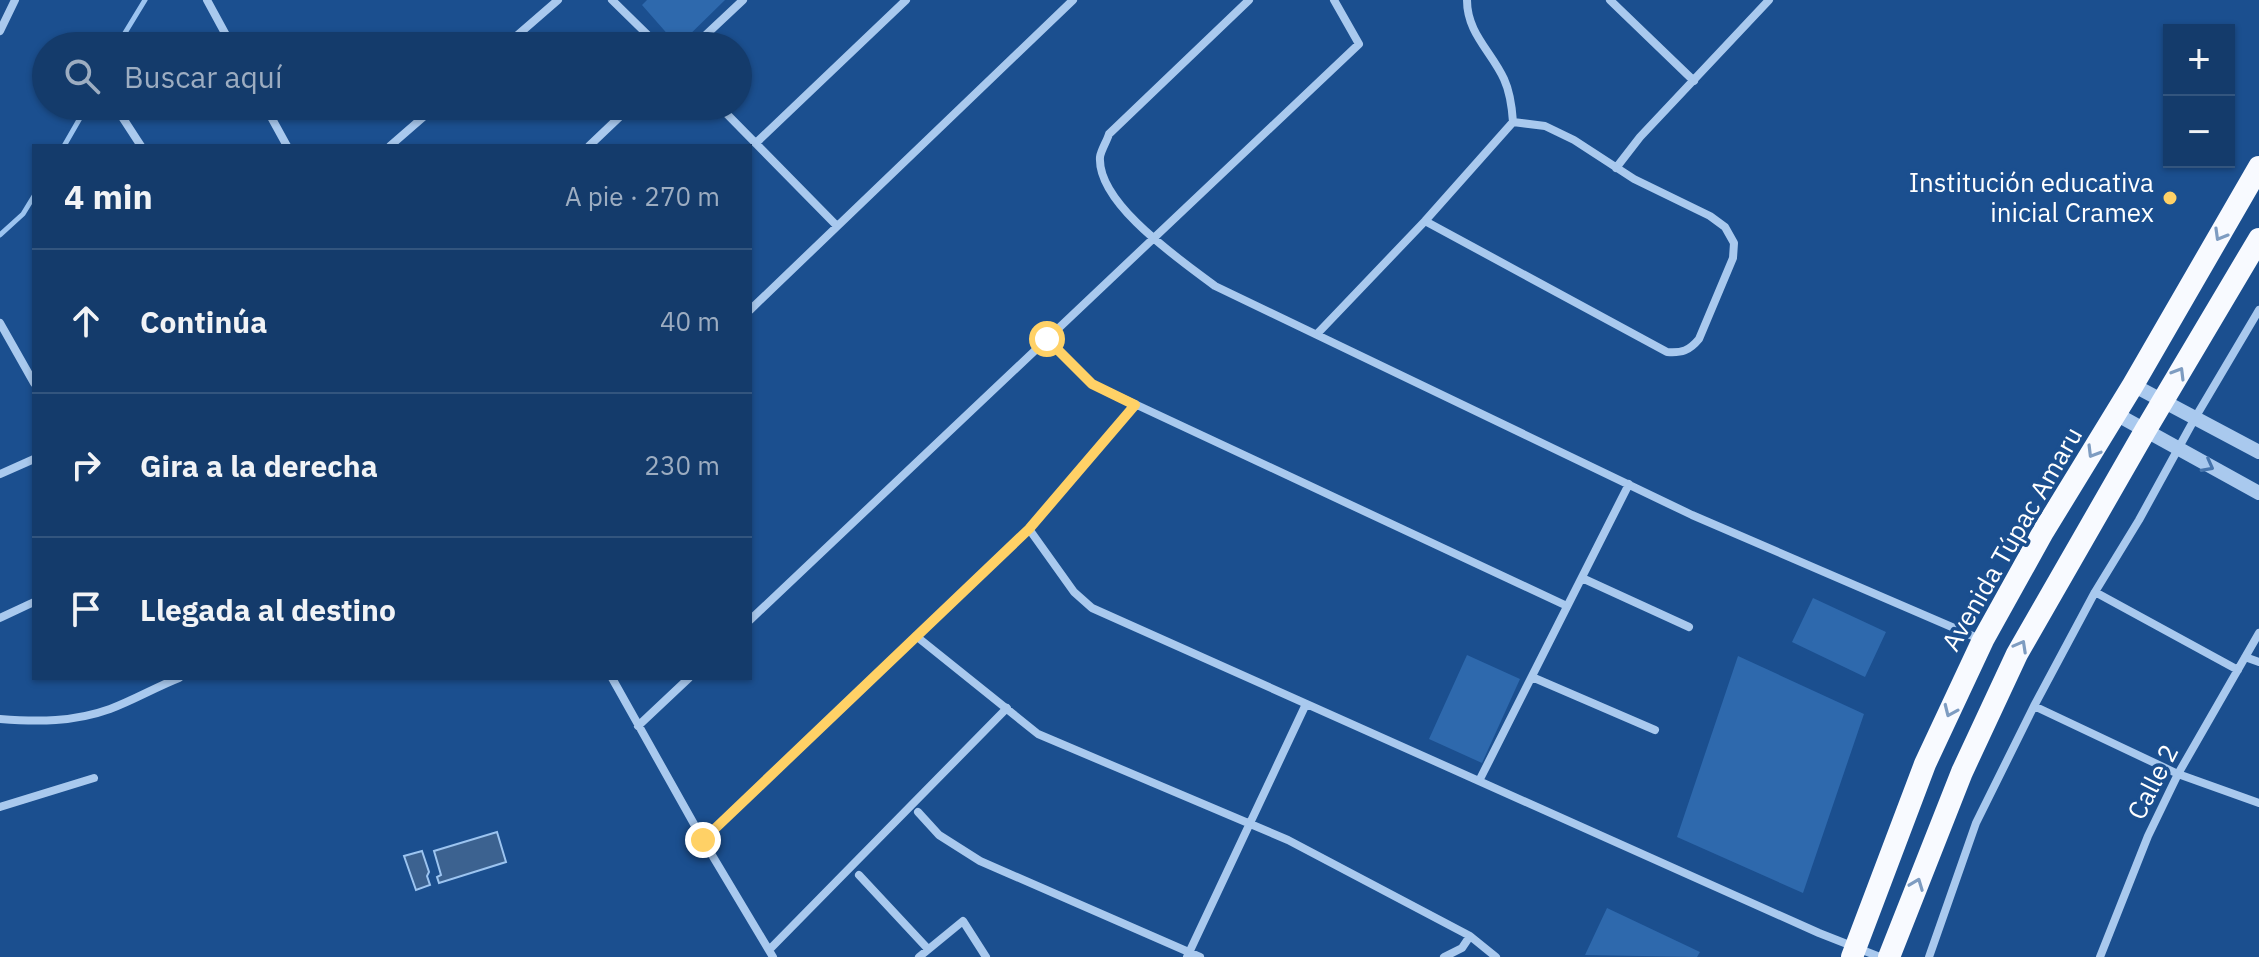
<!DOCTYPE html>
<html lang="es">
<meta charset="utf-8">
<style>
body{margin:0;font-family:"IBM Plex Sans",sans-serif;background:#214673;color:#f1f3f6}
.controls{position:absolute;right:24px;top:24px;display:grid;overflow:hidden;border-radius:0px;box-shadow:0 2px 6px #0004}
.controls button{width:72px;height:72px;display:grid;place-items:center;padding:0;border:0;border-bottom:2px solid #33557e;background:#143b6b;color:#f1f3f6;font:40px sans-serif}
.stop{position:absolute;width:24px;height:24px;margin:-18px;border:6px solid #ffd166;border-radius:50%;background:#fff}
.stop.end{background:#ffd166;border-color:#fff;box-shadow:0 2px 8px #0008}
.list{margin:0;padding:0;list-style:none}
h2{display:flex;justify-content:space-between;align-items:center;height:104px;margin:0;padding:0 32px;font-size:34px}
h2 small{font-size:26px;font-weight:400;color:#9dadc1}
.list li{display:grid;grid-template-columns:52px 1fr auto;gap:24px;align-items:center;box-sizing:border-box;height:144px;padding:0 32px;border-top:2px solid #33557e}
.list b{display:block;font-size:30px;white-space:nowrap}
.list em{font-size:26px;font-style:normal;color:#9dadc1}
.icon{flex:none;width:44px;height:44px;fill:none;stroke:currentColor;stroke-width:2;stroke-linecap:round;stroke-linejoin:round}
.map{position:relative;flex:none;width:2259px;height:957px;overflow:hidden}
.search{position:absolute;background:#143b6b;box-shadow:0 2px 6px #0004;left:32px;top:32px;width:720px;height:88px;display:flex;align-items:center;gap:20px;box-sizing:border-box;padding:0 28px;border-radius:44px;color:#9dadc1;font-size:30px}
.panel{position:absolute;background:#143b6b;box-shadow:0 2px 6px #0004;left:32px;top:144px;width:720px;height:536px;border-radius:0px}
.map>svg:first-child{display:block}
.green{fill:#2e69ad}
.water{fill:#3c6290;stroke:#9cc4f0;stroke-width:2}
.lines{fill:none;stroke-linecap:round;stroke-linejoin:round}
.stream{stroke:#9cc4f0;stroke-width:5}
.minor{stroke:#a9c9ee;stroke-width:8}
.tertiary{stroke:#a9c9ee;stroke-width:14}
.trunk{stroke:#f8faff;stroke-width:22}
.oneway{stroke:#7e9cc1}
.oneway2{stroke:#4674ac}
.route{stroke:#ffd166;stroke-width:10}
.poi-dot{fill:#ffd166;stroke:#1b4f8f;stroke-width:3}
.labels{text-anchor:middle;stroke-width:7;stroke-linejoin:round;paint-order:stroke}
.poi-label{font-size:26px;fill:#fff;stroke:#1b4f8f;text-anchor:end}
.street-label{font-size:26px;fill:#fff;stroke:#1b4f8f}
</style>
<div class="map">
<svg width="2259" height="957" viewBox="0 0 2259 957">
<rect width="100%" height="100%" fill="#1b4f8f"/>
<path class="green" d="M 647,0 L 725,0 L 678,46 L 642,5 Z
M 1813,598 L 1886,632 L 1865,677 L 1792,642 Z
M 1467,655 L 1520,679 L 1482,763 L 1429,739 Z
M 1738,656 L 1864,714 L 1803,893 L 1677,837 Z
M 1607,908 L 1700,952 L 1697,957 L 1585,955 Z"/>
<path class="water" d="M 497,832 L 506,862 L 439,883 L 437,877 L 441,875 L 434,851 Z
M 422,851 L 429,872 L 427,876 L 430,885 L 416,890 L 404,856 Z"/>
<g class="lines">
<path class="stream" d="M 117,46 L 145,0
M 64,146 L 87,106
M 0,235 L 23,214 L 34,196"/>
<path class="minor" d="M 207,0 L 232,46
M 612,0 L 659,46
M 1249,0 L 1109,134 C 1107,141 1101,150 1100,157 C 1097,204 1182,261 1215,286 L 1692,515 L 1982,640
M 1610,0 L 1694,81
M 0,31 L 15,0
M 505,46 L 558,0
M 694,46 L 743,0
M 115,106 L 141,146
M 265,106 L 287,146
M 719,106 L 837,226
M 756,143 L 906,0
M 390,146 L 436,106
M 589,146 L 631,106
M 1616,168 L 1640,137 L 1769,0
M 1425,221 L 1667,352 C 1682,353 1689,351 1699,339 L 1733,258 L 1734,243 L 1725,227 L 1710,216 L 1634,179 L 1574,140 L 1545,126 L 1513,122
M 750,310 L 1073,0
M 0,323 L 34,383
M 1317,334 L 1425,221 L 1513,122 C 1512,107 1510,92 1504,79 C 1491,51 1467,33 1467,0
M 1047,339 L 1092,384 L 1567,606
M 0,474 L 34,459
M 1029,529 L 1074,592 L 1092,608 L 1819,933 L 1880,957
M 1582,578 L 1689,627
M 2095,592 L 2238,670
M 0,618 L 34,602
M 750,620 L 1359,44 L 1334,0
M 916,636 L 1038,734 L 1288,840 L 1470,936 L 1496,957
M 2245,657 L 2259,662
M 1532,677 L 1655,730
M 612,678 L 703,840 L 773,957
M 2034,706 L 2178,774 L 2259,803
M 0,719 C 38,722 74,722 110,709 C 134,700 156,687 179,678
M 638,726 L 689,678
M 1479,781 L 1629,484
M 0,807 L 94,778
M 918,812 L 939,835 L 980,861 L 1200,957
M 703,840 L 1029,529 L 1135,405
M 859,875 L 928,949
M 769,950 L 1007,708
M 919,957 L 963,921 L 986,957
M 1187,957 L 1306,704
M 1444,957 L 1462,948 L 1470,936
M 1929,957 L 1976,823 L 2034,706 L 2095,592 L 2139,520 L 2195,418 L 2259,310
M 2100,957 L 2148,836 L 2178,774 L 2259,633"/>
<path class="tertiary" d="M 2133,385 L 2259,452
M 2116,414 L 2259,493"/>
<path class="trunk" d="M 1852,957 L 1925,764 L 1983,640 L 2043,532 L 2133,385 L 2259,167
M 1889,957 L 1962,772 L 2017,654 L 2145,431 L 2259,239"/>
</g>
<defs><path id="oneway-chevron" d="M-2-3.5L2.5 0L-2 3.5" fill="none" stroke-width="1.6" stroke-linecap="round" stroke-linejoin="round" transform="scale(2)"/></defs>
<g class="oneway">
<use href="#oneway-chevron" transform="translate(2220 235) rotate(120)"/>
<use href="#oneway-chevron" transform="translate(2179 373) rotate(-59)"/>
<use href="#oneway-chevron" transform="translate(2093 452) rotate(121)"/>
<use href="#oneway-chevron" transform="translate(2021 646) rotate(-61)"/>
<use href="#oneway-chevron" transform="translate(1950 711) rotate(114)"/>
<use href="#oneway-chevron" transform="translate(1917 884) rotate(-69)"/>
</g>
<use class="oneway2" href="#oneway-chevron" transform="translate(2208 466) rotate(28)"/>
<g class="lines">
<path class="route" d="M 703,840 L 1029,529 L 1135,405 L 1092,384 L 1047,339"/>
</g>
<circle class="poi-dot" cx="2170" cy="198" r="8"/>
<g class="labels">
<g class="poi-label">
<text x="2154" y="192">Institución educativa<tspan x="2154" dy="30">inicial Cramex</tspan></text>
</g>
<g class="street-label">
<text transform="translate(2012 539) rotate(-60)" y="9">Avenida Túpac Amaru</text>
<text transform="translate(2153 782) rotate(-63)" y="9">Calle 2</text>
</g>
</g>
</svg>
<div class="controls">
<button>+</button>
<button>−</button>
</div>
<div class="stop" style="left:1047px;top:339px"></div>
<div class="stop end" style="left:703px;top:840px"></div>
<div class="search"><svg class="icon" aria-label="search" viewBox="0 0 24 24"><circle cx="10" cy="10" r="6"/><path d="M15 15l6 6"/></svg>Buscar aquí</div>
<section class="panel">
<h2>4 min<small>A pie · 270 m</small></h2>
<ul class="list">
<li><svg class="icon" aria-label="ahead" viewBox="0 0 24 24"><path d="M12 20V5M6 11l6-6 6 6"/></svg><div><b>Continúa</b></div><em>40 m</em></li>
<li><svg class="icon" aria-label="right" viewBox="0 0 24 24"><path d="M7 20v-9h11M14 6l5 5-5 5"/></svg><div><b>Gira a la derecha</b></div><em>230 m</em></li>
<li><svg class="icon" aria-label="arrive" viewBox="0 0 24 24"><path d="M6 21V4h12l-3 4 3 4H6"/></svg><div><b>Llegada al destino</b></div></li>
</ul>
</section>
</div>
